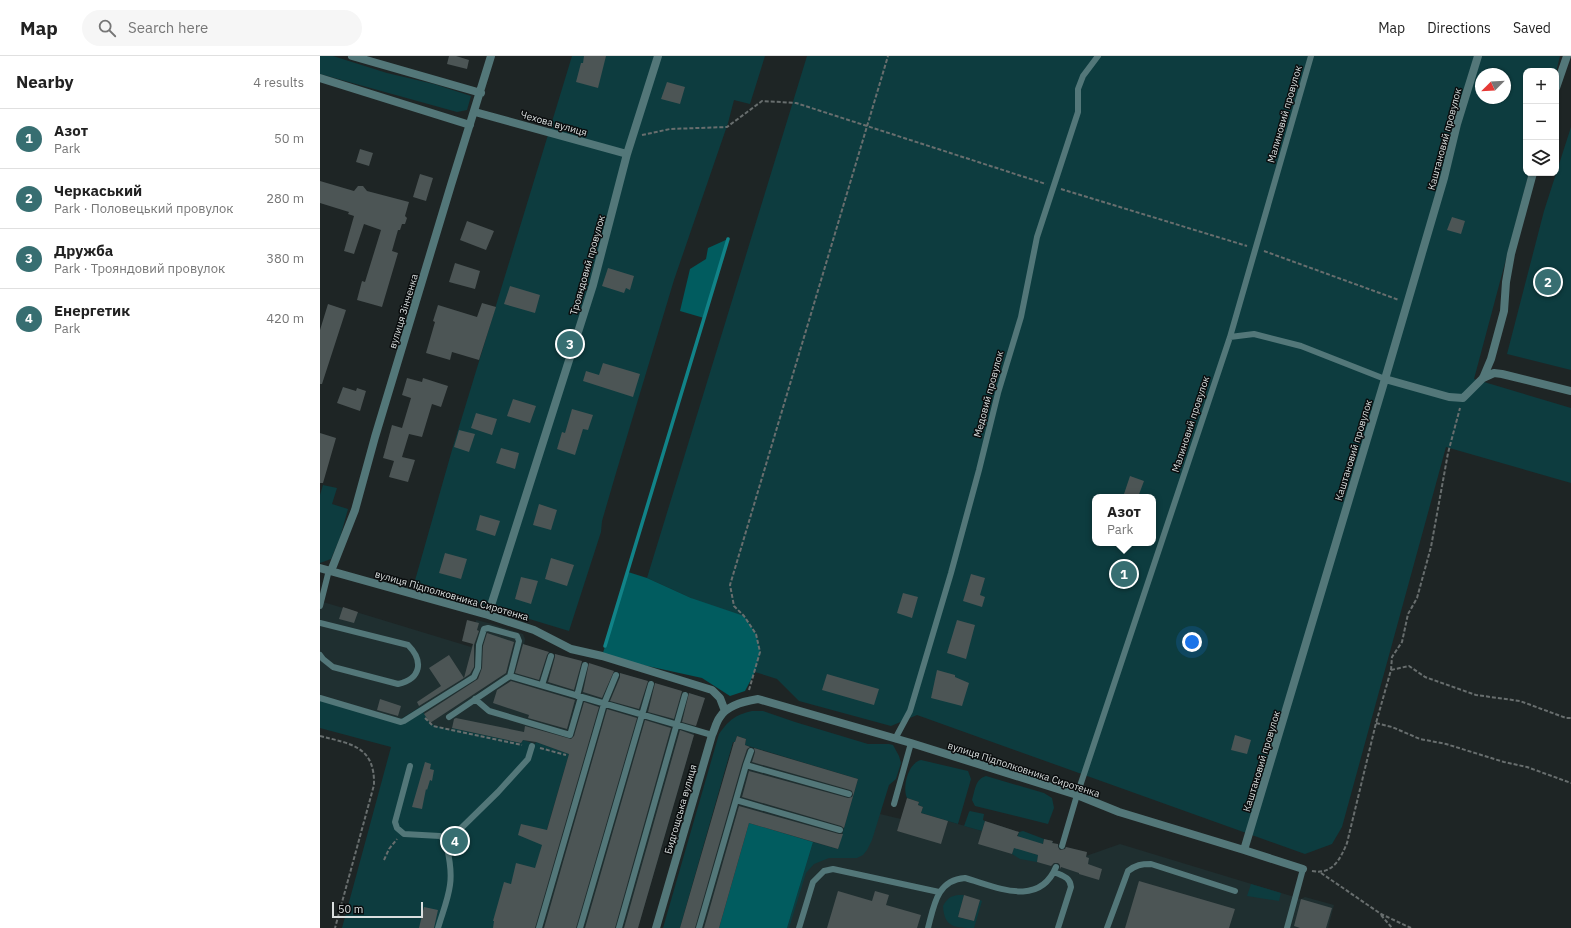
<!DOCTYPE html>
<meta charset="utf-8">
<style>
body{margin:0;font-family:"IBM Plex Sans",sans-serif;background:#f6f6f6;color:#222}
.controls{position:absolute;right:12px;top:12px;display:grid;overflow:hidden;border-radius:8px;box-shadow:0 1px 3px #0004}
.controls button{width:36px;height:36px;display:grid;place-items:center;padding:0;border:0;border-bottom:1px solid #e0e0e0;background:#fff;color:#222;font:20px sans-serif}
.compass{position:absolute;left:1155px;top:12px;width:36px;height:36px;border-radius:50%;background:#fff;box-shadow:0 1px 3px #0004;rotate:246deg}
.scale{position:absolute;left:12px;bottom:10px;width:91px;box-sizing:border-box;padding-left:4px;border:2px solid #dadfdf;border-top:0;font-size:11px;line-height:14px;white-space:nowrap;color:#dadfdf;-webkit-text-stroke:3px #0a0d0e;paint-order:stroke}
.you{position:absolute;left:872px;top:586px;width:14px;height:14px;margin:-10px;border:3px solid #fff;border-radius:50%;background:#1a73e8;box-shadow:0 0 0 6px #1a73e833}
.badge{display:grid;place-items:center;width:26px;height:26px;border-radius:50%;background:#376e71;color:#fff;font-size:13px;font-weight:700}
.pin{position:absolute;translate:-50% -50%;border:2px solid #fff;box-shadow:0 1px 4px #0006}
.popup{position:absolute;left:772px;top:438px;width:64px;height:52px;box-sizing:border-box;display:grid;place-content:center;border-radius:8px;background:#fff;filter:drop-shadow(0 1px 3px #0005);font-size:13px;white-space:nowrap;color:#767676}
.popup b{font-size:15px;color:#222}
.popup::after{content:'';position:absolute;left:50%;top:100%;margin-left:-8px;border:8px solid transparent;border-top-color:#fff}
.list{margin:0;padding:0;list-style:none}
h2{display:flex;justify-content:space-between;align-items:center;height:52px;margin:0;padding:0 16px;font-size:17px}
h2 small{font-size:13px;font-weight:400;color:#767676}
.list li{display:grid;grid-template-columns:26px 1fr auto;gap:12px;align-items:center;box-sizing:border-box;height:60px;padding:0 16px;border-top:1px solid #e0e0e0}
.list b{display:block;font-size:15px;white-space:nowrap}
.list p{margin:0;font-size:13px;white-space:nowrap;color:#767676}
.list em{font-size:13px;font-style:normal;color:#767676}
.icon{flex:none;width:22px;height:22px;fill:none;stroke:currentColor;stroke-width:2;stroke-linecap:round;stroke-linejoin:round}
.map{position:relative;flex:none;width:1251px;height:872px;overflow:hidden}
header{display:flex;align-items:center;gap:24px;box-sizing:border-box;height:56px;padding:0 20px;background:#fff;border-bottom:1px solid #e0e0e0}
header strong{font-size:19px}
nav{display:flex;gap:22px;margin-inline-start:auto;font-size:14px}
.search{width:280px;height:36px;background:#f6f6f6;display:flex;align-items:center;gap:10px;box-sizing:border-box;padding:0 14px;border-radius:22px;color:#767676;font-size:15px}
main{display:flex}
aside{flex:1;background:#fff}
.map>svg:first-child{display:block}
.built{fill:#1f2f30}
.green{fill:#0d3c3f;fill-rule:evenodd}
.forest{fill:#015c5f}
.lines{fill:none;stroke-linecap:round;stroke-linejoin:round}
.stream{stroke:#118388;stroke-width:3.5}
.building{fill:#4c5555}
.path{stroke:#686e6e;stroke-width:2;stroke-dasharray:4 2;stroke-linecap:butt}
.service{stroke:#537779;stroke-width:6}
.minor{stroke:#537779;stroke-width:8}
.labels{text-anchor:middle;stroke-width:3;stroke-linejoin:round;paint-order:stroke}
.street-label{font-size:10px;fill:#dadfdf;stroke:#0a0d0e}
</style>
<header>
<strong>Map</strong>
<div class="search"><svg class="icon" aria-label="search" viewBox="0 0 24 24"><circle cx="10" cy="10" r="6"/><path d="M15 15l6 6"/></svg>Search here</div>
<nav><a>Map</a><a>Directions</a><a>Saved</a></nav>
</header>
<main>
<aside>
<h2>Nearby<small>4 results</small></h2>
<ul class="list">
<li><span class="badge">1</span><div><b>Азот</b><p>Park</p></div><em>50 m</em></li>
<li><span class="badge">2</span><div><b>Черкаський</b><p>Park · Половецький провулок</p></div><em>280 m</em></li>
<li><span class="badge">3</span><div><b>Дружба</b><p>Park · Трояндовий провулок</p></div><em>380 m</em></li>
<li><span class="badge">4</span><div><b>Енергетик</b><p>Park</p></div><em>420 m</em></li>
</ul>
</aside>
<div class="map">
<svg width="1251" height="872" viewBox="0 0 1251 872">
<rect width="100%" height="100%" fill="#1e2525"/>
<path class="built" d="M 0,545 L 151,591 L 153,588 L 156,564 L 172,568 L 203,578 L 205,583 L 204,589 L 385,642 L 374,674 L 374,679 L 318,872 L 198,872 L 216,687 L 215,688 L 201,687 L 131,674 L 111,668 L 100,651 L 81,663 L 0,640 Z
M 414,686 L 538,723 L 561,752 L 560,758 L 581,763 L 577,775 L 588,778 L 601,757 L 662,775 L 665,765 L 699,776 L 697,780 L 723,788 L 724,783 L 733,785 L 733,787 L 767,797 L 766,800 L 800,788 L 981,843 L 985,841 L 1014,849 L 1008,872 L 360,872 Z"/>
<path class="green" d="M 0,0 L 13,0 L 67,17 L 114,28 L 151,40 L 147,54 L 137,56 L 0,18 Z
M 252,0 L 445,0 L 430,48 L 414,44 L 408,67 L 354,224 L 296,417 L 282,465 L 281,476 L 249,575 L 94,528 L 132,394 Z
M 487,0 L 1240,0 L 1236,16 L 1236,15 L 1206,15 L 1206,117 L 1209,117 L 1154,323 L 1251,352 L 1251,427 L 1126,391 L 1022,771 L 1012,788 L 985,798 L 597,659 L 571,670 L 479,645 L 457,623 L 435,616 L 440,596 L 371,542 L 327,522 ZM 1161,18 L 1185,18 L 1185,42 L 1161,42 ZM 775,441 L 833,441 L 833,487 L 775,487 Z
M 1251,71 L 1251,314 L 1187,298 L 1224,155 Z
M 3,429 L 17,432 L 12,448 L 28,453 L 20,482 L 11,503 L 0,507 L 0,439 Z
M 0,640 L 81,663 L 100,651 L 111,668 L 131,674 L 132,672 L 201,687 L 203,684 L 215,688 L 216,686 L 249,698 L 198,872 L 22,872 L 71,691 L 0,672 Z
M 432,655 L 443,655 L 475,666 L 548,688 L 569,688 L 573,689 L 579,700 L 581,707 L 576,723 L 569,729 L 552,784 L 547,794 L 543,799 L 537,802 L 509,802 L 494,808 L 486,817 L 469,872 L 467,872 L 493,786 L 518,793 L 538,723 L 425,689 L 426,683 L 417,680 L 415,686 L 413,686 L 360,872 L 343,872 L 399,678 C 409,664 415,659 432,655 Z
M 601,704 L 648,715 L 651,723 L 638,768 L 601,757 L 603,751 L 598,749 L 599,746 L 587,742 C 582,731 588,707 601,704 Z
M 666,720 L 724,737 L 732,742 L 734,752 L 728,768 L 655,750 L 652,744 C 655,735 655,723 666,720 Z
M 650,755 L 664,758 L 663,764 L 665,765 L 662,775 L 644,770 L 649,756 Z
M 703,775 L 724,783 L 723,788 L 711,785 L 708,796 L 718,799 L 717,806 L 700,803 L 692,798 L 699,776 Z
M 931,828 L 961,837 L 959,845 L 927,840 Z
M 638,839 L 644,839 L 638,861 L 654,865 L 660,844 L 662,845 L 654,872 C 636,872 624,872 623,850 C 627,843 630,840 638,839 Z"/>
<path class="forest" d="M 408,183 L 384,262 L 360,255 L 370,213 L 386,203 L 388,192 Z
M 308,516 L 327,522 L 371,542 L 424,560 L 436,578 L 440,596 L 435,616 L 425,635 L 410,640 L 382,622 L 282,600 Z
M 429,767 L 493,786 L 467,872 L 399,872 Z"/>
<g class="lines">
<path class="stream" d="M 285,590 L 408,183"/>
</g>
<path class="building" d="M 129,0 L 136,0 L 149,4 L 147,13 L 127,8 Z
M 264,0 L 286,0 L 278,32 L 256,26 L 261,7 L 263,7 Z
M 347,26 L 365,31 L 360,48 L 341,43 Z
M 40,93 L 53,97 L 49,110 L 36,106 Z
M 100,118 L 113,122 L 106,145 L 93,141 Z
M 0,125 L 34,135 L 38,130 L 43,130 L 47,135 L 89,146 L 85,160 L 87,162 L 85,168 L 82,168 L 80,174 L 78,174 L 72,195 L 78,197 L 62,251 L 37,244 L 42,225 L 45,226 L 61,174 L 44,168 L 34,198 L 24,195 L 34,160 L 28,158 L 29,156 L 0,147 Z
M 1132,161 L 1145,165 L 1141,178 L 1127,174 Z
M 147,165 L 174,175 L 166,194 L 140,184 Z
M 135,207 L 160,215 L 155,233 L 129,226 Z
M 288,212 L 314,220 L 310,234 L 306,232 L 304,237 L 282,230 Z
M 190,230 L 220,239 L 215,257 L 184,248 Z
M 162,247 L 176,251 L 159,304 L 132,296 L 130,304 L 106,297 L 115,266 L 113,265 L 118,249 L 157,261 Z
M 8,248 L 26,254 L 2,328 L 0,328 L 0,274 Z
M 283,307 L 320,318 L 313,341 L 263,325 L 266,315 L 279,319 Z
M 87,322 L 102,326 L 103,322 L 128,330 L 121,351 L 112,348 L 102,381 L 89,378 L 82,401 L 95,404 L 88,426 L 69,421 L 74,405 L 63,402 L 72,369 L 82,372 L 91,342 L 82,339 Z
M 23,331 L 36,335 L 37,332 L 46,335 L 40,355 L 17,347 Z
M 193,343 L 216,350 L 210,367 L 187,360 Z
M 252,353 L 273,359 L 268,374 L 263,373 L 255,399 L 237,393 L 242,376 L 245,377 Z
M 156,357 L 177,363 L 172,379 L 151,372 Z
M 139,374 L 155,378 L 149,396 L 134,391 Z
M 0,377 L 16,382 L 3,427 L 0,427 Z
M 181,392 L 199,397 L 195,413 L 176,407 Z
M 810,420 L 824,425 L 818,441 L 803,441 Z
M 219,448 L 237,454 L 231,474 L 213,469 Z
M 160,459 L 180,465 L 175,480 L 156,474 Z
M 125,497 L 147,503 L 141,523 L 119,517 Z
M 231,502 L 254,509 L 247,530 L 225,523 Z
M 651,518 L 665,522 L 660,539 L 665,541 L 662,551 L 643,545 Z
M 201,521 L 218,525 L 211,548 L 195,543 Z
M 583,537 L 598,541 L 592,562 L 577,557 Z
M 23,551 L 38,556 L 34,567 L 19,563 Z
M 147,564 L 159,567 L 157,574 L 159,575 L 154,589 L 154,611 L 150,618 L 144,622 L 153,588 L 142,585 Z
M 637,564 L 655,569 L 646,603 L 627,597 Z
M 167,577 L 194,586 L 186,617 L 110,667 L 104,658 L 158,623 L 162,612 L 163,590 Z
M 203,588 L 229,596 L 227,599 L 219,624 L 195,617 Z
M 235,598 L 262,605 L 254,634 L 228,626 L 235,601 Z
M 129,599 L 144,622 L 99,650 L 97,646 L 121,630 L 109,612 Z
M 269,607 L 294,615 L 282,642 L 263,636 Z
M 617,614 L 635,619 L 635,621 L 649,627 L 642,650 L 611,642 Z
M 300,617 L 328,625 L 319,653 L 290,645 L 300,621 Z
M 507,618 L 559,633 L 554,649 L 502,634 Z
M 191,625 L 255,644 L 247,673 L 208,662 L 209,659 L 173,647 L 177,634 Z
M 335,627 L 362,635 L 354,663 L 328,656 Z
M 369,637 L 385,642 L 376,670 L 362,666 Z
M 60,643 L 81,650 L 78,660 L 57,654 Z
M 264,646 L 279,651 L 215,872 L 173,872 L 174,865 L 173,865 L 184,826 L 191,828 L 196,807 L 215,812 L 222,789 L 198,779 L 201,768 L 227,774 L 249,698 L 216,686 L 203,684 L 201,687 L 132,672 L 134,663 L 136,662 L 204,676 L 205,670 L 251,683 L 254,680 Z
M 287,653 L 317,662 L 256,872 L 224,872 Z
M 325,664 L 351,672 L 295,872 L 265,872 Z
M 360,674 L 374,679 L 318,872 L 304,872 Z
M 915,679 L 931,684 L 927,698 L 911,694 Z
M 417,680 L 426,683 L 425,689 L 430,691 L 427,693 L 422,708 L 375,872 L 360,872 L 414,686 L 415,686 Z
M 434,692 L 538,723 L 524,772 L 521,770 L 422,741 L 429,715 L 528,742 L 532,741 L 533,739 L 532,735 L 530,734 L 432,706 L 435,696 Z
M 105,706 L 111,708 L 110,713 L 114,714 L 112,725 L 110,724 L 107,734 L 106,733 L 102,753 L 92,751 Z
M 587,742 L 599,746 L 598,749 L 603,751 L 601,757 L 628,765 L 621,788 L 577,775 Z
M 419,750 L 519,778 L 523,778 L 518,793 L 429,767 L 399,872 L 384,872 Z
M 665,765 L 699,776 L 697,780 L 723,788 L 724,783 L 733,785 L 732,787 L 738,788 L 738,791 L 740,794 L 745,793 L 746,791 L 767,796 L 766,801 L 769,802 L 768,808 L 782,813 L 779,824 L 759,818 L 759,817 L 741,811 L 740,813 L 740,809 L 738,807 L 734,807 L 731,810 L 717,806 L 718,799 L 694,792 L 692,798 L 658,788 Z
M 819,825 L 915,853 L 909,872 L 805,872 Z
M 518,835 L 552,845 L 555,835 L 569,839 L 566,849 L 601,859 L 597,872 L 507,872 Z
M 644,839 L 660,844 L 654,865 L 638,861 Z
M 981,843 L 1012,852 L 1006,872 L 980,872 L 974,870 Z
M 104,851 L 118,854 L 114,872 L 99,872 Z"/>
<g class="lines">
<path class="path" d="M 322,79 L 350,73 L 407,71 L 442,45 L 476,47 L 726,128
M 741,133 L 927,190
M 944,195 L 1079,244
M 1071,614 L 1089,610 L 1105,621 L 1156,639 L 1200,645 L 1246,662 L 1251,662
M 429,634 L 440,596 L 436,578 L 424,560 L 414,550 L 410,529 L 568,0
M 105,662 L 113,670 L 202,689
M 1056,667 L 1072,671 L 1100,683 L 1126,688 L 1184,706 L 1207,711 L 1251,727
M 0,680 C 31,688 55,690 54,729 L 15,872
M 220,692 L 246,699
M 64,804 L 69,793 L 77,783
M 992,815 C 1012,819 1020,804 1027,787 L 1056,667 L 1071,614 L 1072,601 L 1082,586 L 1088,558 L 1097,542 L 1111,491 L 1128,397 L 1140,352
M 1001,817 L 1061,858 L 1091,872
M 1061,859 L 1072,872"/>
<path class="service" d="M 910,281 L 934,278 L 981,290 L 1065,323
M 0,550 L 9,514
M 0,567 L 88,589 C 104,605 101,623 78,628 L 13,611 L 3,603 L 0,599
M 222,629 L 231,600
M 257,640 L 265,609
M 0,642 L 81,666 L 84,665 L 154,621 L 158,612 L 159,589 L 164,573 L 168,572 L 197,580 L 199,585 L 190,620
M 155,643 L 169,655 L 250,679 L 261,641
M 129,661 L 190,620 L 392,679
M 575,683 L 590,655 L 631,517 L 659,414 L 678,337 L 701,261 L 717,181 L 758,56 L 758,33 L 763,20 L 778,0
M 426,709 L 431,695
M 90,710 L 75,766 L 77,772 L 84,778 L 120,780 L 124,783 C 129,796 132,816 130,829 C 128,844 122,858 118,872
M 574,748 L 591,687
M 520,774 L 416,744 L 426,709 L 529,738
M 126,787 L 178,736 L 208,703 L 212,690
M 742,790 L 757,739 L 910,281 L 991,0
M 734,816 C 743,820 750,821 751,831 L 738,872
M 219,872 L 284,648 L 296,619
M 260,872 L 331,628
M 299,872 L 365,639
M 379,872 L 416,744
M 479,872 L 493,826 L 504,815 L 513,813 L 619,836
M 608,872 C 614,849 617,824 645,822 C 677,831 719,852 736,811
M 787,872 L 808,815 C 816,809 821,808 831,808 L 915,835
M 967,872 L 983,813"/>
<path class="minor" d="M 32,0 L 161,37
M 0,22 L 150,69
M 1236,32 L 1247,0
M 155,56 L 307,98
M 1163,322 L 1174,317 L 1182,318 L 1251,335
M 1065,323 L 1129,341 L 1143,342 L 1163,322 L 1171,303 L 1184,255 L 1186,226 L 1191,198 L 1213,117
M 0,512 L 168,559 L 214,574 L 251,593 L 282,600 L 392,634 L 400,642 L 405,655
M 11,515 L 35,454 L 55,381 L 131,129 L 171,0
M 168,559 L 273,229 L 307,98 L 338,0
M 924,794 L 1065,323 L 1124,122 L 1137,68 L 1158,0
M 336,872 L 392,679 C 395,673 396,666 400,661 C 407,649 425,645 438,643 L 591,687 L 757,739 L 799,756 L 924,794 L 983,813"/>
</g>
<g class="labels">
<g class="street-label">
<text transform="translate(964 58) rotate(-74)" y="4">Малиновий провулок</text>
<text transform="translate(234 67) rotate(16)" y="4">Чехова вулиця</text>
<text transform="translate(1124 83) rotate(-75)" y="4">Каштановий провулок</text>
<text transform="translate(267 209) rotate(-74)" y="4">Трояндовий провулок</text>
<text transform="translate(83 255) rotate(-73)" y="4">вулиця Зінченка</text>
<text transform="translate(668 338) rotate(-75)" y="4">Медовий провулок</text>
<text transform="translate(870 368) rotate(-72)" y="4">Малиновий провулок</text>
<text transform="translate(1033 394) rotate(-73)" y="4">Каштановий провулок</text>
<text transform="translate(132 539) rotate(16)" y="4">вулиця Підполковника Сиротенка</text>
<text transform="translate(941 705) rotate(-73)" y="4">Каштановий провулок</text>
<text transform="translate(704 713) rotate(18)" y="4">вулиця Підполковника Сиротенка</text>
<text transform="translate(360 753) rotate(-74)" y="4">Бидгощська вулиця</text>
</g>
</g>
</svg>
<div class="controls">
<button>+</button>
<button>−</button>
<button><svg class="icon" aria-label="layers" viewBox="0 0 24 24"><path d="M12 4l9 5-9 5-9-5zM3 14l9 5 9-5"/></svg></button>
</div>
<svg class="compass" viewBox="-18 -18 36 36"><path d="M0-13l5 13h-10z" fill="#e53935"/><path d="M0 13l5-13h-10z" fill="#767676"/></svg>
<div class="scale">50 m</div>
<div class="you"></div>
<div class="pin badge" style="left:804px;top:518px">1</div>
<div class="popup"><b>Азот</b>Park</div>
<div class="pin badge" style="left:1228px;top:226px">2</div>
<div class="pin badge" style="left:250px;top:288px">3</div>
<div class="pin badge" style="left:135px;top:785px">4</div>
</div>
</main>
